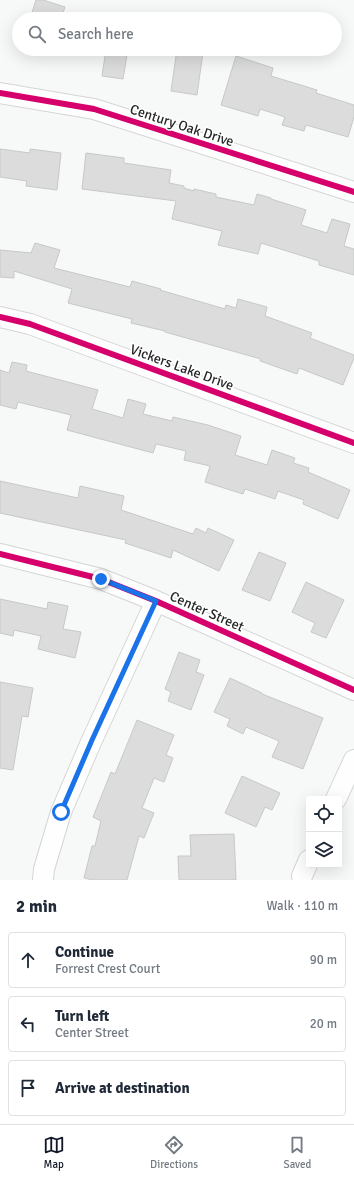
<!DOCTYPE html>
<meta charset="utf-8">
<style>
body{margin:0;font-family:Signika,sans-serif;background:#f2f2f3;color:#1f2937}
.controls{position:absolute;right:12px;bottom:12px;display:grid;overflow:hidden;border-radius:4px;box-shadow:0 4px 16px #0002}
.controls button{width:36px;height:36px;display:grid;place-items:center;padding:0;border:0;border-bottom:1px solid #e0e1e3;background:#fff;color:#1f2937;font:20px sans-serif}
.stop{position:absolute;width:12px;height:12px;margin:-9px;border:3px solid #1a73e8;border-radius:50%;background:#fff}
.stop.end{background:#1a73e8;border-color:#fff;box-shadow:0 1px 4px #0008}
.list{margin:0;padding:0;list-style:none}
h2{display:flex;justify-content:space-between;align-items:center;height:52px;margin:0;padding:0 16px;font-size:17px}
h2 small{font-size:13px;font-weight:400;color:#747a83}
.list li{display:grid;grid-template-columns:26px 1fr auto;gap:12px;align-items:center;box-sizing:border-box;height:56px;margin:0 8px 8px;padding:0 8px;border:1px solid #e0e1e3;border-radius:4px}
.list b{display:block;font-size:15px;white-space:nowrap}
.list p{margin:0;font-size:13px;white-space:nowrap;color:#747a83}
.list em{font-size:13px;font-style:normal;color:#747a83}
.icon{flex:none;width:22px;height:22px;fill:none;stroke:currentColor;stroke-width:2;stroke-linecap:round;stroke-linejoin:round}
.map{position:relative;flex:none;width:354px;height:880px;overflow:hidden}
.search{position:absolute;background:#fff;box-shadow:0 4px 16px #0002;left:12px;right:12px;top:12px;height:44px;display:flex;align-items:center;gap:10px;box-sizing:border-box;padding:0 14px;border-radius:22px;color:#747a83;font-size:15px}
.sheet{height:244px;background:#fff}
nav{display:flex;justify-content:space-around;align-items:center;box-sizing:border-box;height:56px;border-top:1px solid #e0e1e3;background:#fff;font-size:11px;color:#747a83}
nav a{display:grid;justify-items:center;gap:2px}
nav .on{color:#111827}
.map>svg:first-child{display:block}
.building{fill:#dcdcdc;stroke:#c7c8c8}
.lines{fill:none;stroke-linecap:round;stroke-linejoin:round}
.minor-casing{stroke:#d5d5d6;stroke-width:22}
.minor{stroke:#fefefe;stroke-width:20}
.cycleway-casing{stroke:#fff;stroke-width:8}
.cycleway{stroke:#d6006c;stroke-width:6}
.route{stroke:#1a73e8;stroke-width:5}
.labels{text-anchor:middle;stroke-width:3;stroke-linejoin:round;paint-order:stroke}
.street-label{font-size:14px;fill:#252626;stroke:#fff}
</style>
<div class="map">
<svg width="354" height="880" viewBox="0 0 354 880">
<rect width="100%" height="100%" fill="#f7f8f8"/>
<path class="building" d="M 36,0 L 43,0 L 65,7 L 61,19 L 30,19 Z
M 106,49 L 128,49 L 123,79 L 102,76 Z
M 177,49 L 203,52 L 197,95 L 171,91 Z
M 236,56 L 273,68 L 271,76 L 317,90 L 316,93 L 354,105 L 354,117 L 348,137 L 306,125 L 304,131 L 282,125 L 285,117 L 260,109 L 258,116 L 221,105 Z
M 0,149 L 30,153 L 30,149 L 61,153 L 57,190 L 26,186 L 27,181 L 0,177 Z
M 86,153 L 124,158 L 124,163 L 171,170 L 169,183 L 184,186 L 184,188 L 194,191 L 194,189 L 216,194 L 216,197 L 254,205 L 257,194 L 271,198 L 271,199 L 306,210 L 301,225 L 327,233 L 332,219 L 350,224 L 344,246 L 354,249 L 354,275 L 319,265 L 319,261 L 261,243 L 258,254 L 218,245 L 222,231 L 172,219 L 176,201 L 82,189 Z
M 35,243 L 60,250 L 54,268 L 130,287 L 132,281 L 161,289 L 160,290 L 225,309 L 226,305 L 236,308 L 238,299 L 267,307 L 265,316 L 312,333 L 310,338 L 354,355 L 354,358 L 343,385 L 299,368 L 297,374 L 260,361 L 261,359 L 165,332 L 165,331 L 131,323 L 132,319 L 68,303 L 72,289 L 14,271 L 14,278 L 0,277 L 0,250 L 31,253 Z
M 12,362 L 27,365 L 26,371 L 98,390 L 92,409 L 123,418 L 128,399 L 146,404 L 143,414 L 172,421 L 173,417 L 208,425 L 241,436 L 235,455 L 267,465 L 272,450 L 295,458 L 293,463 L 309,468 L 308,472 L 350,490 L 338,519 L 303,504 L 304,500 L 278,491 L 275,499 L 245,489 L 243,494 L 205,482 L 210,466 L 184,460 L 186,451 L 156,444 L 153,453 L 67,430 L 71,415 L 18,402 L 16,409 L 0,405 L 0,370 L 9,373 Z
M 0,481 L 78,498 L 80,486 L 124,496 L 121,510 L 193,534 L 196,528 L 206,533 L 208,528 L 234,540 L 219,571 L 173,550 L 171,558 L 125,543 L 126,540 L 0,513 Z
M 259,552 L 286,563 L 270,601 L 242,590 Z
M 306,582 L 344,600 L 326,638 L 311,632 L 315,623 L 292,612 Z
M 0,599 L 47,609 L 48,602 L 68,606 L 63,629 L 81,632 L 75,658 L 38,649 L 41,636 L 14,630 L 13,636 L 0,633 Z
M 179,652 L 200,660 L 196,672 L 204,675 L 191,710 L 168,701 L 171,692 L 165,689 Z
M 230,678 L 262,693 L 262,694 L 323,718 L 303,769 L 272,757 L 279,741 L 246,727 L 243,734 L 227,726 L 230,719 L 214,712 Z
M 0,682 L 33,688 L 28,717 L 22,716 L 13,770 L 0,768 Z
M 137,720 L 174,735 L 166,755 L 173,758 L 164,782 L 154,778 L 142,808 L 154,813 L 144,838 L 139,836 L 127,880 L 93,880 L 84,878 L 92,846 L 95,846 L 101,821 L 93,817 L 111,772 L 115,774 Z
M 242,776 L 280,793 L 272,810 L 265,807 L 256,827 L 225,813 Z
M 234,834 L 236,880 L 179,880 L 178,856 L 191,856 L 190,835 Z"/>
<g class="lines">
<defs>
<path id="minor" d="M 0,93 L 94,109 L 354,192
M 0,317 L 30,324 L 354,443
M 0,554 L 101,579 L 156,601 L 354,690
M 336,799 L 354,760
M 302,876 L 309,860
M 43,880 L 44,869 L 61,812 L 92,740 L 156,601"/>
</defs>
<use href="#minor" class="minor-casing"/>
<use href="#minor" class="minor"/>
<defs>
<path id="cycleway" d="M 0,93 L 94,109 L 354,192
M 0,317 L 30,324 L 354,443
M 0,554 L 101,579 L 156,601 L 354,690"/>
</defs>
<use href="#cycleway" class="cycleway-casing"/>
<use href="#cycleway" class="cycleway"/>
</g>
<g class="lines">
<path class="route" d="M 61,812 L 92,740 L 156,601 L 101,579"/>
</g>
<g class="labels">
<g class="street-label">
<text transform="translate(182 125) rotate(18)" y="5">Century Oak Drive</text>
<text transform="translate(182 367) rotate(20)" y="5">Vickers Lake Drive</text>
<text transform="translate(207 611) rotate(24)" y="5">Center Street</text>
</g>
</g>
</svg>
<div class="controls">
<button><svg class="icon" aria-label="locate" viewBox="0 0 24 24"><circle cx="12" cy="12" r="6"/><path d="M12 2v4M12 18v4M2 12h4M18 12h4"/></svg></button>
<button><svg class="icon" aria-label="layers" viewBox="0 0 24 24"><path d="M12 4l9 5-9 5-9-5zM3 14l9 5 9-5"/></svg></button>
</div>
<div class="stop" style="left:61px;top:812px"></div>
<div class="stop end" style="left:101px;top:579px"></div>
<div class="search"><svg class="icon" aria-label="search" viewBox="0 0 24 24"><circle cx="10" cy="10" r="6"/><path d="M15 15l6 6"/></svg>Search here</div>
</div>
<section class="sheet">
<h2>2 min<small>Walk · 110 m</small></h2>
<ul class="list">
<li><svg class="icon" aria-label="ahead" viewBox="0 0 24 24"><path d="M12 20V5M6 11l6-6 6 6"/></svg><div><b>Continue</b><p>Forrest Crest Court</p></div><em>90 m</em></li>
<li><svg class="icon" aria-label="left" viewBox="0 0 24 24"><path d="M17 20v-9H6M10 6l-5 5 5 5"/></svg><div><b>Turn left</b><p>Center Street</p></div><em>20 m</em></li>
<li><svg class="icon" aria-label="arrive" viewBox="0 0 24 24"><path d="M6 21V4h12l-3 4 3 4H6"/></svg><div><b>Arrive at destination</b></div></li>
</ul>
</section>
<nav>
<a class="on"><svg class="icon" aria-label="map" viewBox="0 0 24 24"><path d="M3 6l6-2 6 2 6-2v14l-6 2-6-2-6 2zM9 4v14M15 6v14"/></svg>Map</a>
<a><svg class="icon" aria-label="directions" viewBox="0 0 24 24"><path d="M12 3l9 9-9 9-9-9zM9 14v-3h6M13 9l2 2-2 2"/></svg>Directions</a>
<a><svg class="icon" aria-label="saved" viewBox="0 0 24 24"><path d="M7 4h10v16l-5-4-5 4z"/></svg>Saved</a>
</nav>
